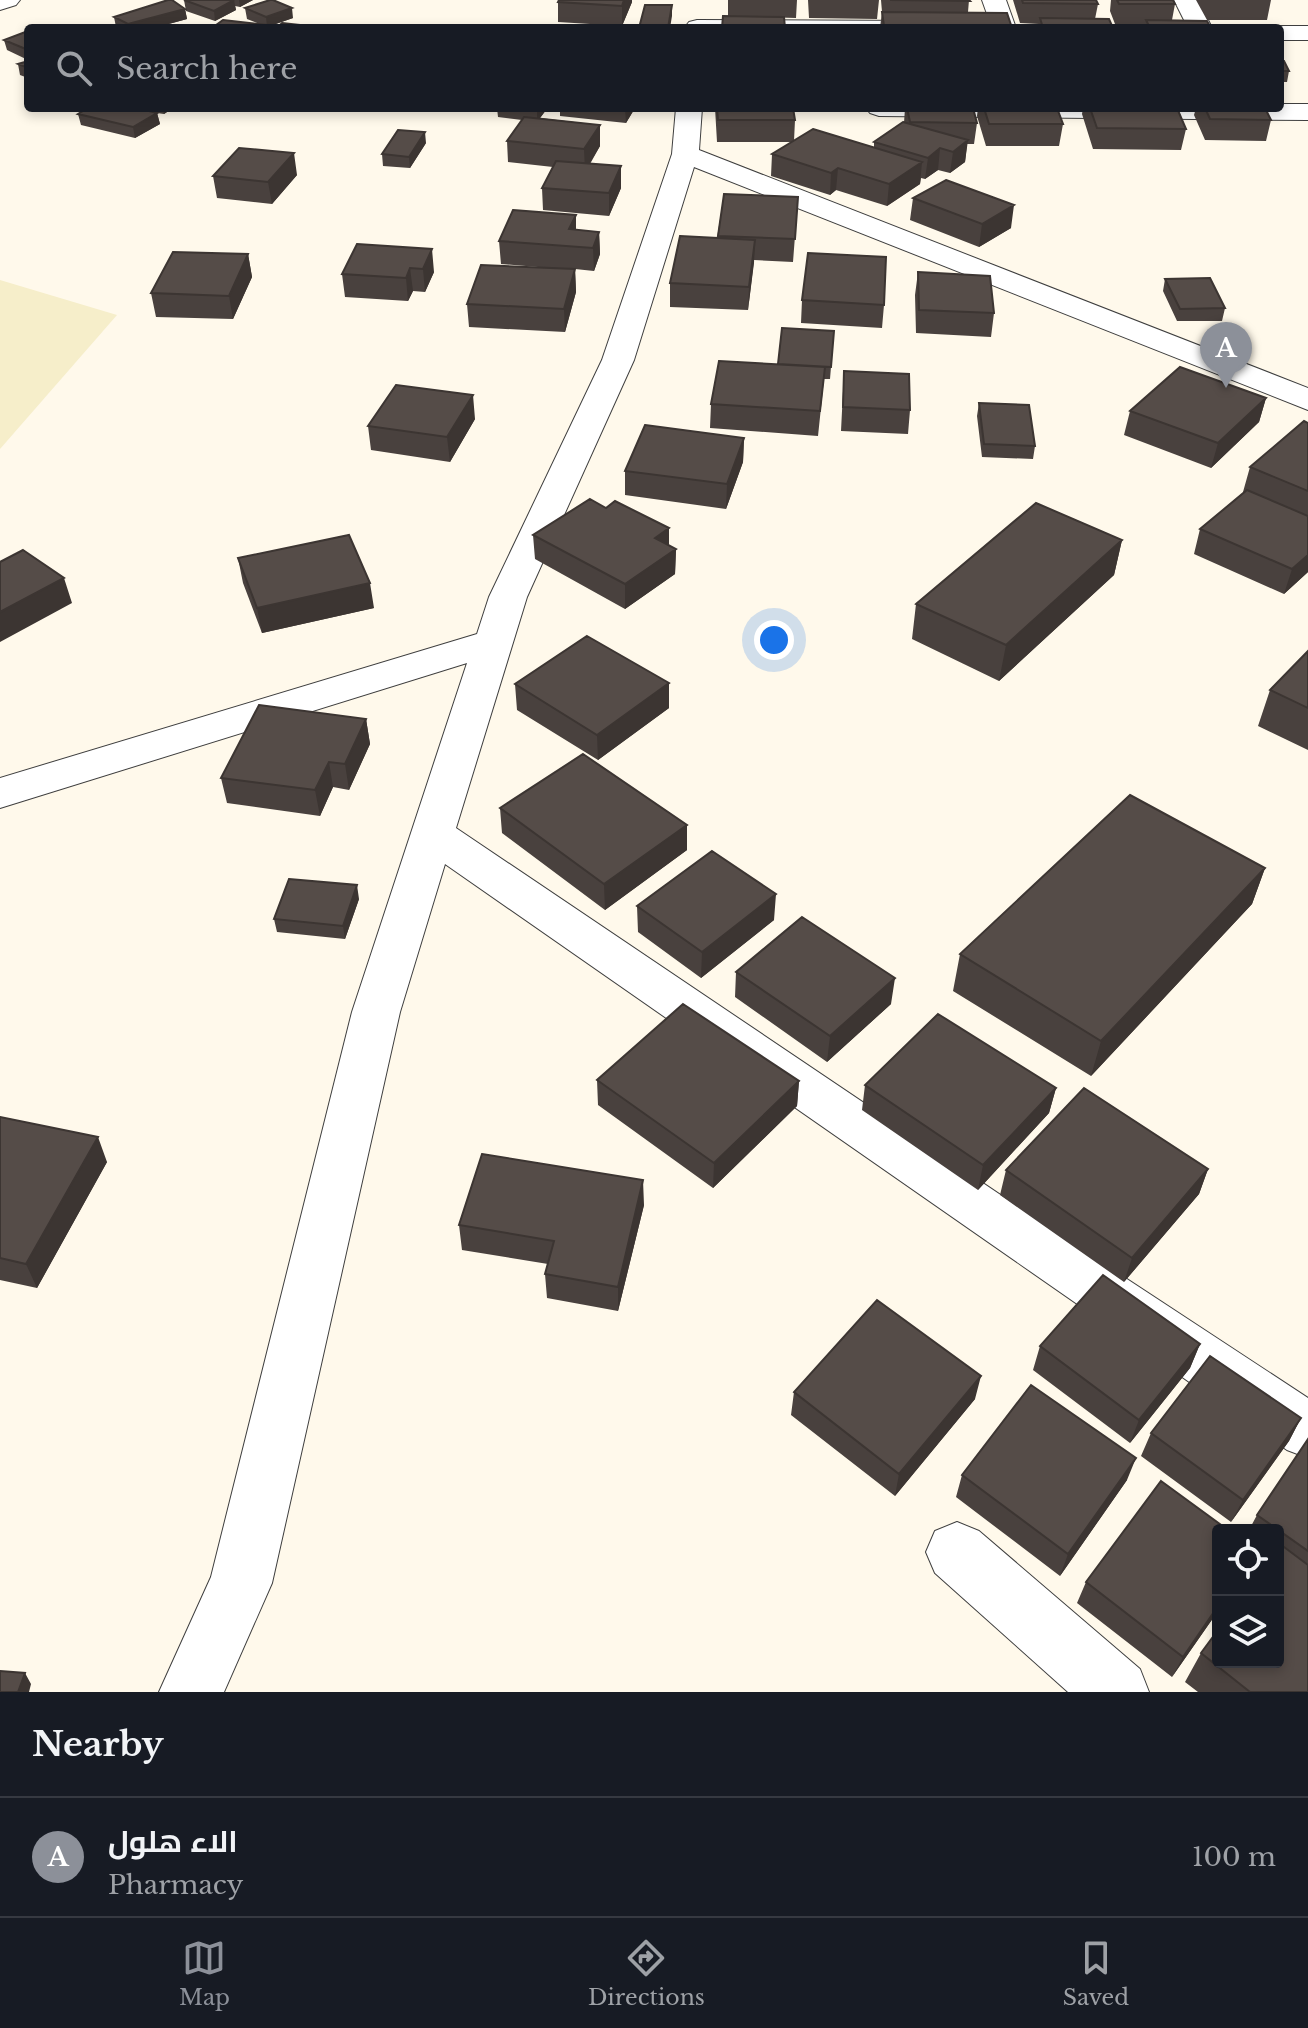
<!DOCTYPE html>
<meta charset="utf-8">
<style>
body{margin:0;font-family:"Libre Baskerville",Cairo,serif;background:#242831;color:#f1f3f6}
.controls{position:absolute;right:24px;bottom:24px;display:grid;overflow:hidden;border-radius:8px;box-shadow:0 4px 12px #0003}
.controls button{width:72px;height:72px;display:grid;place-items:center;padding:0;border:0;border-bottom:2px solid #363941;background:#171b24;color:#f1f3f6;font:40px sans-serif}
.you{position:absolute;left:774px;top:640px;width:28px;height:28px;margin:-20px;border:6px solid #fff;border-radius:50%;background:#1a73e8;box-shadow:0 0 0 12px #1a73e833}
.badge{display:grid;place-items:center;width:52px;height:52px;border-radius:50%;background:#8c9099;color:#fff;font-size:26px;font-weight:700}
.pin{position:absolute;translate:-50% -66px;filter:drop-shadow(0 2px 4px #0008)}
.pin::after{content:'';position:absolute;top:42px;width:28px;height:24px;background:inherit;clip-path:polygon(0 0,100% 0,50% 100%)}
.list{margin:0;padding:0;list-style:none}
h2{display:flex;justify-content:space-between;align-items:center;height:104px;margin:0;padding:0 32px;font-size:34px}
h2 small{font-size:26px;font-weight:400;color:#9ea1a6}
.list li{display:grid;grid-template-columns:52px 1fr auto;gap:24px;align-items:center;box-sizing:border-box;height:120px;padding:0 32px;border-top:2px solid #363941}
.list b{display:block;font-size:30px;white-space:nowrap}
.list p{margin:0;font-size:26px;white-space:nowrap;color:#9ea1a6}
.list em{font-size:26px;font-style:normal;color:#9ea1a6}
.icon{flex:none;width:44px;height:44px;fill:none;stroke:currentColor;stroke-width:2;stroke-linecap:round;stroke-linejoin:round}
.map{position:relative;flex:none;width:1308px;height:1692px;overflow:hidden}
.search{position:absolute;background:#171b24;box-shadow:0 4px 12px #0003;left:24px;right:24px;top:24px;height:88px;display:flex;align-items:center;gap:20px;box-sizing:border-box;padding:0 28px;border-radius:8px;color:#9ea1a6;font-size:30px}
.sheet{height:224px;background:#171b24}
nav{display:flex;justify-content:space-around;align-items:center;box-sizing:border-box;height:112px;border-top:2px solid #363941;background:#171b24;font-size:22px;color:#9ea1a6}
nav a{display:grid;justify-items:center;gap:4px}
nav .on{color:#8c9099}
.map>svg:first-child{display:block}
.farmland{fill:#f6eeca}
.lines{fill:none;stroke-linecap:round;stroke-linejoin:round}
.minor-casing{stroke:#3f3f3f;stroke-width:2}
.minor{fill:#fff;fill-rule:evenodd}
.wall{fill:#49413e}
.shaded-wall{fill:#3c3532}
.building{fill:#554c48;stroke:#3c3532;stroke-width:2}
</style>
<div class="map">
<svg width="1308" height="1692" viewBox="0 0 1308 1692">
<rect width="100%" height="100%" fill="#fff9eb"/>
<path class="farmland" d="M 0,280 L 117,315 L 0,449 Z"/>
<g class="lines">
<defs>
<path id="minor" d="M 0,0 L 20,0 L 16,5 L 0,10 Z
M 982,0 L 1006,0 L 1016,28 L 992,28 Z
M 1174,0 L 1198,0 L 1212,28 L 1188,28 Z
M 697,20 L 929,21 L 937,23 L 941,28 L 685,27 L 689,22 Z
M 1280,26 L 1308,26 L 1308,40 L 1280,40 L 1280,28 L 1271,28 Z
M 1280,104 L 1308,104 L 1308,120 L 879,116 L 870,113 L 866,108 L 1280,108 Z
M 676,108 L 702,108 L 699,150 L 1308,388 L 1308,410 L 694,167 L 634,360 L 527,597 L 456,828 L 1066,1239 L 1308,1398 L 1308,1458 L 1287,1450 L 445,864 L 400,1012 L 272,1583 L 224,1692 L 159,1692 L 211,1577 L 352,1012 L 467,663 L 0,808 L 0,778 L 477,634 L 489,597 L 602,360 L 672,154 Z
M 957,1522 L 979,1531 L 1140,1669 L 1149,1692 L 1068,1692 L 935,1573 L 926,1552 L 935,1531 Z"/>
</defs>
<use href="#minor" class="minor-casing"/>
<use href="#minor" class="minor"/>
</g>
<path class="wall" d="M 184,0 L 253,0 L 240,7 L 235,6 L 236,10 L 215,21 L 186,11 Z
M 728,0 L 797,0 L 796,18 L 728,16 Z
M 808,0 L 879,0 L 877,19 L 809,18 Z
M 881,0 L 969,0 L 968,12 L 1012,28 L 880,28 L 882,12 Z
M 1013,0 L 1096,0 L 1098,4 L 1095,19 L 1113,28 L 1038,28 L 1039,24 L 1020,23 Z
M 1111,0 L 1173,0 L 1175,4 L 1172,20 L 1211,28 L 1144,28 L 1145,24 L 1115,24 L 1110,11 Z
M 1196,0 L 1271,0 L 1267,20 L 1207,20 Z
M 558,2 L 632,2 L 622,26 L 558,22 Z
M 245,8 L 293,18 L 267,27 L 247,19 Z
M 185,9 L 187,19 L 154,28 L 118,28 L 116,27 L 114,17 Z
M 28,31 L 28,60 L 7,50 L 4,40 Z
M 28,61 L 28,78 L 20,75 L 18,64 Z
M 1280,61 L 1289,71 L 1287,82 L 1280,82 Z
M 88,108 L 173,108 L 164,114 L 157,113 L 160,124 L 135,138 L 81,125 L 78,114 Z
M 497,108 L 546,108 L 546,110 L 540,118 L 600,125 L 600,146 L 590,164 L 621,188 L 609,216 L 543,210 L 542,188 L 553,167 L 508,162 L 507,141 L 522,120 L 498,117 Z
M 560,108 L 635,108 L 626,123 L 560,116 Z
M 715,108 L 793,108 L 795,120 L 794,141 L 874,147 L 874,142 L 904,123 L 905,108 L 973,108 L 977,123 L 974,144 L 967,144 L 965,162 L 950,173 L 938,170 L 925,179 L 921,178 L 920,184 L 887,206 L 836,190 L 830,195 L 771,176 L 772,154 L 793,142 L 717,142 Z
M 978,108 L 1057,108 L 1063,124 L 1059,146 L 986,146 L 977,116 Z
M 1083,108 L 1177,108 L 1186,129 L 1181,150 L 1093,149 L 1082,114 Z
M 1196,108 L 1265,108 L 1271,120 L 1266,141 L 1205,140 L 1194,115 Z
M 426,143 L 410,168 L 383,166 L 382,154 Z
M 297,175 L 272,204 L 217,198 L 213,176 Z
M 724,194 L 798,197 L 793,262 L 754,260 L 748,310 L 670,307 L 670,283 L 717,238 Z
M 913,198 L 1011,228 L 979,247 L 910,220 Z
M 576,215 L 576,230 L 599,232 L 600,254 L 594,271 L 575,269 L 576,292 L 565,332 L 469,327 L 467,304 L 562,269 L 501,264 L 499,241 Z
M 357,244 L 434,272 L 425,292 L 413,291 L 408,301 L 345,297 L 342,274 Z
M 248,254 L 252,277 L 233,319 L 156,317 L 151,293 Z
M 918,272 L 994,313 L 991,337 L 916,333 L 915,295 Z
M 1165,279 L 1225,308 L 1222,321 L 1177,321 L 1163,291 Z
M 802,300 L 884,305 L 882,328 L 801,323 Z
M 834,331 L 830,379 L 824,379 L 818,436 L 710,428 L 711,404 Z
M 844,371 L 910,410 L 908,434 L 841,431 Z
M 1266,398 L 1259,422 L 1211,468 L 1124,435 L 1130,411 Z
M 979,403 L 1035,446 L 1033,459 L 982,457 L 977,416 Z
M 475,419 L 450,462 L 371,450 L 368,426 Z
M 1308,423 L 1308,572 L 1284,594 L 1194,554 L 1200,529 L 1244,492 L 1243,492 L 1250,467 Z
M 744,438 L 743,462 L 726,509 L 625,495 L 625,471 Z
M 606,508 L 669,528 L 669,546 L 676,549 L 675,574 L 625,609 L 535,559 L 533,535 Z
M 1122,540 L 1114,575 L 999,681 L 912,639 L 916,604 Z
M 238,558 L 374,608 L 262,633 L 243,583 Z
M 1308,651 L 1308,750 L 1258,726 L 1270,690 Z
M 515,684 L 669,708 L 598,760 L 517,710 Z
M 366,719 L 370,744 L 349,790 L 333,787 L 320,816 L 227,803 L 221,778 Z
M 500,808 L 687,825 L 687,850 L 605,910 L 502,833 Z
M 1265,868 L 1252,904 L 1091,1076 L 953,991 L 960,954 Z
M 359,899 L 345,939 L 277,932 L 274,919 Z
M 637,906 L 774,920 L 701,978 L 638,932 Z
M 736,972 L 891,1004 L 827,1062 L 735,997 Z
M 597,1080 L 799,1081 L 797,1106 L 713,1188 L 598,1105 Z
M 865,1085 L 1056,1088 L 1049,1113 L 978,1190 L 862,1110 Z
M 0,1117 L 107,1162 L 37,1288 L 0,1280 Z
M 1208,1169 L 1199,1194 L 1124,1282 L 1000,1195 L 1006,1170 Z
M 644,1205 L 618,1311 L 547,1298 L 545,1274 L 548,1264 L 462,1250 L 459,1225 Z
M 1200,1344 L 1190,1368 L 1130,1443 L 1033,1370 L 1040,1346 Z
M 794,1392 L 975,1399 L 895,1496 L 791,1415 Z
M 1301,1418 L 1289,1441 L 1231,1522 L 1141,1456 L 1151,1433 Z
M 1308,1439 L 1308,1692 L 1198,1692 L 1185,1682 L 1201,1653 L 1278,1662 L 1278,1530 L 1249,1530 L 1257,1515 Z
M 962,1475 L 1127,1480 L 1060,1576 L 956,1497 Z
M 1086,1582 L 1218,1611 L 1172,1677 L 1077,1603 Z"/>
<path class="shaded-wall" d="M 234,0 L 236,10 L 215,21 L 214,11 Z
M 239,0 L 253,0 L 240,7 Z
M 624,0 L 632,0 L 632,2 L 622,26 L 622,6 Z
M 672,5 L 672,16 L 670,28 L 668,28 Z
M 292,8 L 293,18 L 267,27 L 266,17 Z
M 185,9 L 187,19 L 154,28 L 128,28 L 128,24 Z
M 163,108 L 173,108 L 164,114 Z
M 539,108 L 546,108 L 546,110 L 537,122 L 537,111 Z
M 625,108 L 635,108 L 626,123 Z
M 157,113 L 160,124 L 135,138 L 133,127 Z
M 600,125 L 600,146 L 585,171 L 584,149 Z
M 425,132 L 426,143 L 410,168 L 409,157 Z
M 968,140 L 965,162 L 950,173 L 953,152 Z
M 940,148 L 938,170 L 925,179 L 928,158 Z
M 294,153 L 297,175 L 272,204 L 268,182 Z
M 922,162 L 920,184 L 887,206 L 889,184 Z
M 621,166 L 621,188 L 609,216 L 609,193 Z
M 838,168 L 836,190 L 830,195 L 831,173 Z
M 1014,205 L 1011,228 L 979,247 L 982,224 Z
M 576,215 L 576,237 L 569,229 Z
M 599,232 L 600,254 L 594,271 L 593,248 Z
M 755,240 L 754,263 L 748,310 L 749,287 Z
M 432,249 L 434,272 L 425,292 L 423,269 Z
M 248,254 L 252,277 L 233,319 L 229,296 Z
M 410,268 L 413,291 L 408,301 L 406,278 Z
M 575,269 L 576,292 L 565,332 L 564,309 Z
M 473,395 L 475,419 L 450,462 L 447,437 Z
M 1266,398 L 1259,422 L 1211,468 L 1218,443 Z
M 744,438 L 743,462 L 726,509 L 727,484 Z
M 669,528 L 669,553 L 676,549 L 675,574 L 625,609 L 625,584 L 655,538 Z
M 1122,540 L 1114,575 L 999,681 L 1006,645 Z
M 1308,555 L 1308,572 L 1284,594 L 1292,569 Z
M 64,578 L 72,603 L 0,642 L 0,612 Z
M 370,583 L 374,608 L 262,633 L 257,608 Z
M 669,683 L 669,708 L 598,760 L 597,735 Z
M 366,719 L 370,744 L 349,790 L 345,764 Z
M 329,762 L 333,787 L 320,816 L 315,790 Z
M 687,825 L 687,850 L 605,910 L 604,884 Z
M 1265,868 L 1252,904 L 1091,1076 L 1101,1041 Z
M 357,885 L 359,899 L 345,939 L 343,926 Z
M 776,894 L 774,920 L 701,978 L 702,952 Z
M 895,978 L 891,1004 L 827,1062 L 830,1036 Z
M 799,1081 L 797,1106 L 713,1188 L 714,1163 Z
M 1056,1088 L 1049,1113 L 978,1190 L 983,1165 Z
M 98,1137 L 107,1162 L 37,1288 L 26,1264 Z
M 1208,1169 L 1199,1194 L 1124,1282 L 1132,1258 Z
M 643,1180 L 644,1205 L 618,1311 L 618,1287 Z
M 1200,1344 L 1190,1368 L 1130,1443 L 1139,1420 Z
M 981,1376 L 975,1399 L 895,1496 L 899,1474 Z
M 1301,1418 L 1289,1441 L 1231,1522 L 1243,1500 Z
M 1136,1458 L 1127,1480 L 1060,1576 L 1068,1554 Z
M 1218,1606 L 1218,1611 L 1172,1677 L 1183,1657 Z
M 25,1673 L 31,1684 L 29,1692 L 18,1692 Z"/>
<path class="building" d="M 168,0 L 172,0 L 185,9 L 128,24 L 114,17 Z
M 184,0 L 234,0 L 214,11 Z
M 270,0 L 273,0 L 292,8 L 266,17 L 245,8 Z
M 559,0 L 624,0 L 622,6 L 558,2 Z
M 890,0 L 969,0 L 970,1 Z
M 1022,0 L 1096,0 L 1098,4 L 1023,3 Z
M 1117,0 L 1173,0 L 1175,4 L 1119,4 Z
M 645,5 L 672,5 L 668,28 L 639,28 Z
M 882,12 L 1007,13 L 1012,28 L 902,28 L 902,26 L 884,26 Z
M 723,16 L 784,17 L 785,28 L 722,28 Z
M 1040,18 L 1109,19 L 1113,28 L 1043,28 Z
M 223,20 L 267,25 L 263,28 L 212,28 Z
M 1146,20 L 1207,21 L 1211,28 L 1150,28 Z
M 282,23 L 327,28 L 277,28 Z
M 28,31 L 28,50 L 4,40 Z
M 28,61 L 28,68 L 18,64 Z
M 1280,61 L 1284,61 L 1289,71 L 1280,71 Z
M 88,108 L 137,108 L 157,113 L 133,127 L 78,114 Z
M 512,108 L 539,108 L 537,111 Z
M 717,108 L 793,108 L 795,120 L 718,120 Z
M 907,108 L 973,108 L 977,123 L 910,122 Z
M 984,108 L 1057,108 L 1063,124 L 989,124 Z
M 1090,108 L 1177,108 L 1186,129 L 1097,128 Z
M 1205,108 L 1265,108 L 1271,120 L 1210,119 Z
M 524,117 L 600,125 L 584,149 L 507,141 Z
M 903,122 L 968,140 L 953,152 L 940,148 L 928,158 L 874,142 Z
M 813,129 L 922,162 L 889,184 L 838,168 L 831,173 L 772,154 Z
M 398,130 L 425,132 L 409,157 L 382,154 Z
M 239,148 L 294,153 L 268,182 L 213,176 Z
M 556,161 L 621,166 L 609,193 L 542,188 Z
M 946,180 L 1014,205 L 982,224 L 913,198 Z
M 724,194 L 798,197 L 795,239 L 718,236 Z
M 513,210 L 576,215 L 569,229 L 599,232 L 593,248 L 499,241 Z
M 680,236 L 755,240 L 749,287 L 670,283 Z
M 357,244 L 432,249 L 423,269 L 410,268 L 406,278 L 342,274 Z
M 173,252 L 248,254 L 229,296 L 151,293 Z
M 808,253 L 886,257 L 884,305 L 802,300 Z
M 481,265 L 575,269 L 564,309 L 467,304 Z
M 918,272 L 990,276 L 994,313 L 919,310 Z
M 1210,278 L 1225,308 L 1180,309 L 1165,279 Z
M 782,328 L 834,331 L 831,367 L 778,364 Z
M 719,361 L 825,367 L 820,411 L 711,404 Z
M 1180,367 L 1266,398 L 1218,443 L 1130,411 Z
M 844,371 L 909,374 L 910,410 L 843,407 Z
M 396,385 L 473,395 L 447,437 L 368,426 Z
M 979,403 L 1029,405 L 1035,446 L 984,444 Z
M 1304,421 L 1308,423 L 1308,491 L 1250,467 Z
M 645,425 L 744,438 L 727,484 L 625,471 Z
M 1247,490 L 1308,516 L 1308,555 L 1292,569 L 1200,529 Z
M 590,499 L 606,508 L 615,501 L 669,528 L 655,538 L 676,549 L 625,584 L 533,535 Z
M 1036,503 L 1122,540 L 1006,645 L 916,604 Z
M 349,535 L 370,583 L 257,608 L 238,558 Z
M 23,550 L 64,578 L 0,612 L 0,562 Z
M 587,636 L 669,683 L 597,735 L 515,684 Z
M 1308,651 L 1308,708 L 1270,690 Z
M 259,705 L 366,719 L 345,764 L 329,762 L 315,790 L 221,778 Z
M 583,754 L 687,825 L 604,884 L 500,808 Z
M 1130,795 L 1265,868 L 1101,1041 L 960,954 Z
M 712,851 L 776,894 L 702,952 L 637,906 Z
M 289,879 L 357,885 L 343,926 L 274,919 Z
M 802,917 L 895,978 L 830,1036 L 736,972 Z
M 683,1004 L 799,1081 L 714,1163 L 597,1080 Z
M 938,1014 L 1056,1088 L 983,1165 L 865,1085 Z
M 1084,1088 L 1208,1169 L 1132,1258 L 1006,1170 Z
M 0,1117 L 98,1137 L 26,1264 L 0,1258 Z
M 482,1154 L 643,1180 L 618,1287 L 545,1274 L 554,1241 L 459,1225 Z
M 1103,1275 L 1200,1344 L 1139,1420 L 1040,1346 Z
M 877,1300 L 981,1376 L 899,1474 L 794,1392 Z
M 1210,1356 L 1301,1418 L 1243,1500 L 1151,1433 Z
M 1031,1385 L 1136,1458 L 1068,1554 L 962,1475 Z
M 1308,1439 L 1308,1551 L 1257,1515 Z
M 1161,1481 L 1228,1530 L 1218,1530 L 1218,1606 L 1183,1657 L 1086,1582 Z
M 1280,1544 L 1308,1565 L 1308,1692 L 1250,1692 L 1201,1653 L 1218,1630 L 1218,1662 L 1278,1662 L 1278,1546 Z
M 0,1671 L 25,1673 L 18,1692 L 0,1692 Z"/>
</svg>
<div class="controls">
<button><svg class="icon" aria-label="locate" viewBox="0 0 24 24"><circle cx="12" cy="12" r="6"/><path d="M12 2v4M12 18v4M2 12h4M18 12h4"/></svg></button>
<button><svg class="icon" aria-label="layers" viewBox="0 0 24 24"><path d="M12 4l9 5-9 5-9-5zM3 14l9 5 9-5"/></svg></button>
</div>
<div class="you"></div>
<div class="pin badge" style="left:1226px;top:388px">A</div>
<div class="search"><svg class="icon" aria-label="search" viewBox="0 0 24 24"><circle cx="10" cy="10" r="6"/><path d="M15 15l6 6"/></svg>Search here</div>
</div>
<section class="sheet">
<h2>Nearby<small></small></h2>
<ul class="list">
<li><span class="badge">A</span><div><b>الاء هلول</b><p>Pharmacy</p></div><em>100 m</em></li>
</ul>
</section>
<nav>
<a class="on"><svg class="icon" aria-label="map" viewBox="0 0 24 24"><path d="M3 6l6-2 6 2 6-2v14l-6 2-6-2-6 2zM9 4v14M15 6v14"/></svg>Map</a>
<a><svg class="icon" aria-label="directions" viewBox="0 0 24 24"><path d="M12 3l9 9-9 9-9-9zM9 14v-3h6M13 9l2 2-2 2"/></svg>Directions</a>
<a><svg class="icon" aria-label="saved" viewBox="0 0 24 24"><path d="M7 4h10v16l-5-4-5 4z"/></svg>Saved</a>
</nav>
